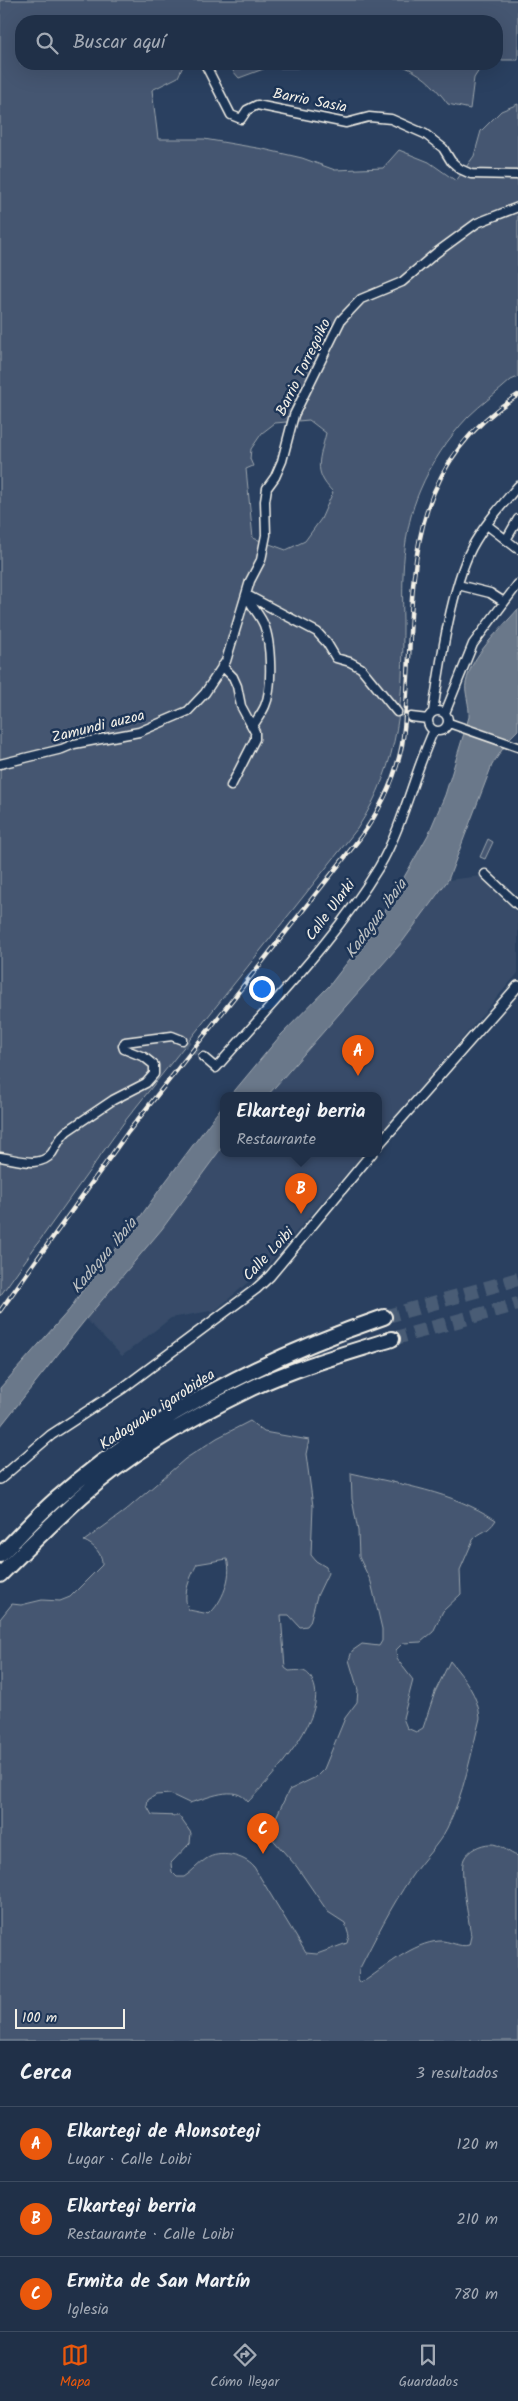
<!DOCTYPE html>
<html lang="es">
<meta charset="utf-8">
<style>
body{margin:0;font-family:Kalam,sans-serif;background:#28384f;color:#f1f3f6}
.scale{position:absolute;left:15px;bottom:12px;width:110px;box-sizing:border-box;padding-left:5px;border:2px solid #f4f1e8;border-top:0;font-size:14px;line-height:18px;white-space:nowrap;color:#f4f1e8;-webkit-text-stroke:4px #1d3557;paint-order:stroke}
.you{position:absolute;left:261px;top:988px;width:18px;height:18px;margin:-12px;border:4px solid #fff;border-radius:50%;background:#1a73e8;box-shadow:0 0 0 8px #1a73e833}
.badge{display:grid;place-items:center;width:32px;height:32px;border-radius:50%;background:#ea580c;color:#fff;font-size:16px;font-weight:700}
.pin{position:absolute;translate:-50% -41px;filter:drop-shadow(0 1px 2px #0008)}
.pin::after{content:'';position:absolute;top:26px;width:18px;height:15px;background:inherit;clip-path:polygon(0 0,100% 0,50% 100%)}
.popup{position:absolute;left:220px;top:1092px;width:162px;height:65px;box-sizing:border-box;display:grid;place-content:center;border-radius:10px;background:#203048;filter:drop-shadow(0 1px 4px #0005);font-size:16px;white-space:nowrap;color:#a2a9b4}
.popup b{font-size:19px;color:#f1f3f6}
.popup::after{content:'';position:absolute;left:50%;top:100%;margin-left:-10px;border:10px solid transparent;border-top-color:#203048}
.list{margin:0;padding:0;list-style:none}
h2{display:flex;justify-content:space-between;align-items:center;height:65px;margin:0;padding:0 20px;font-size:21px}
h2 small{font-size:16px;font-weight:400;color:#a2a9b4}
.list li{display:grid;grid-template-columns:32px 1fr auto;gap:15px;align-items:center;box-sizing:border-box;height:75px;padding:0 20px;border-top:1px solid #3d4b60}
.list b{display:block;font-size:19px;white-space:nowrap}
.list p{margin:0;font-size:16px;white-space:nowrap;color:#a2a9b4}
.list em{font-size:16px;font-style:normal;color:#a2a9b4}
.icon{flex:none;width:28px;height:28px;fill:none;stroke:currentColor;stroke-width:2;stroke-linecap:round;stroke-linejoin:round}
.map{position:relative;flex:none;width:518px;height:2041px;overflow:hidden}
.search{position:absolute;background:#203048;box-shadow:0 5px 20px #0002;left:15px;right:15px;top:15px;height:55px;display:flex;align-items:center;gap:12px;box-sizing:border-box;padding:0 18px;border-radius:20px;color:#a2a9b4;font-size:19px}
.sheet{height:290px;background:#203048}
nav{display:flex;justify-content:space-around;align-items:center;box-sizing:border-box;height:70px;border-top:1px solid #3d4b60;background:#203048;font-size:14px;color:#a2a9b4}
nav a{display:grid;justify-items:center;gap:2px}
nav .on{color:#ea580c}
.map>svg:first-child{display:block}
.built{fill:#374c69}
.green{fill:#445771;stroke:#9ca4ac;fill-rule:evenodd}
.water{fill:#6a788a;stroke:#a1a8b0}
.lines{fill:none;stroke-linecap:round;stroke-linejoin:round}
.minor-tunnel{stroke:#485b74;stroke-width:8;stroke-dasharray:8 4;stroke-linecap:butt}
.motorway-tunnel{stroke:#485b74;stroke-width:14;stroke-dasharray:14 7;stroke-linecap:butt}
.minor-casing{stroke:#f4f1e8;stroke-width:11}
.tertiary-casing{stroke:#f4f1e8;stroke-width:12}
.motorway-casing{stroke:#f4f1e8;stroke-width:18}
.minor{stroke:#1d3557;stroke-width:8}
.tertiary{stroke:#1d3557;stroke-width:9}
.motorway{stroke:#1d3557;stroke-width:14}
.rail-casing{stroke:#f4f1e8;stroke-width:4.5}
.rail{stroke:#1d3557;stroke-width:2.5;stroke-dasharray:8;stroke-linecap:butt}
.labels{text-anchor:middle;stroke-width:5;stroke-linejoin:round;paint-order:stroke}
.street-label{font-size:15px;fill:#f4f1e8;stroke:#1d3557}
.water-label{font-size:16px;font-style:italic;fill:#bdc1c2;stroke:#1d3557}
</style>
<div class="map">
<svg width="518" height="2041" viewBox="0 0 518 2041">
<rect width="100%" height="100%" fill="#2a4060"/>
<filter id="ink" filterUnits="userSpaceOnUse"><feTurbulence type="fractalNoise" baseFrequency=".02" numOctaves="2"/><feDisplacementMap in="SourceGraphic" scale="10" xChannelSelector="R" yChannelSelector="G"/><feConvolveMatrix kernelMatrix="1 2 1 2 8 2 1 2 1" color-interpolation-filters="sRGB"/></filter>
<g filter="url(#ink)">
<path class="built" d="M 481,876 L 495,888 L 494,891 L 518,913 L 518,973 L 379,1136 L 378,1095 L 268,1095 L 403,941 L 448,880 Z
M 223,1146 L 224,1153 L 364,1153 L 269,1264 L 216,1310 L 171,1318 L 122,1356 L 86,1319 L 162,1229 Z"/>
<path class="green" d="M 0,0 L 518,0 L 518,60 L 497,60 L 497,21 L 21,21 L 21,64 L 184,64 L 178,77 L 152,90 L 158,139 L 204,139 L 263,149 L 302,158 L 335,170 L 383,168 L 399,150 L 429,162 L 456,181 L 474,156 L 481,131 L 501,111 L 518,104 L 518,377 L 511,380 C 497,393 481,404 468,417 C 448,438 431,464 420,490 C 402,531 402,577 403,621 C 403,699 401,762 357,829 L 125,1121 L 0,1296 ZM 309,420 L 326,433 C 320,459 312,471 333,492 L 321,519 L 305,541 L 286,550 L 253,538 L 246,469 L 253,466 L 250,459 L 251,449 L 262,433 L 275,423 Z
M 227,64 L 325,64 L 296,68 L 266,68 L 239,78 Z
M 397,64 L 483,64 L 474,78 L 470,109 L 448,104 C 434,85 420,71 397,64 Z
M 488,839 L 493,842 L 485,859 L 480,857 Z
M 250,1421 L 264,1432 L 309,1440 L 306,1454 L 313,1506 L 311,1555 L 316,1561 L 326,1567 L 328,1573 L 317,1596 L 310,1622 L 307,1626 L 300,1627 L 289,1615 L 281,1615 L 285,1668 L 289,1671 C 301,1670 308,1669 313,1682 C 329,1717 270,1779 248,1802 C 235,1783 207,1799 189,1803 L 170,1794 L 156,1795 L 148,1800 L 147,1806 L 152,1815 L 179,1816 L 191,1833 L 190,1843 L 171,1863 L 172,1872 L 177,1877 L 184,1877 C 192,1872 198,1864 206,1859 C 219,1850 244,1855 254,1867 L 306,1953 L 317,1954 L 347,1943 L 349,1936 L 345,1923 L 328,1912 L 297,1867 L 268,1834 L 289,1790 L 316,1777 L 324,1769 L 345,1718 L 357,1702 L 358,1690 L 349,1660 L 352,1651 L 362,1644 L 379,1646 L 382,1641 L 382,1629 L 371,1582 L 359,1557 L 358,1531 L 352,1499 L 351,1473 C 403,1485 450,1491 496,1520 C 487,1534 481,1530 473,1540 L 460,1570 L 461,1594 L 443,1611 L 433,1632 L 421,1642 L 403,1643 L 396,1650 L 397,1659 L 413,1680 L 403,1718 L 407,1728 L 416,1732 L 423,1728 L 435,1692 L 450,1661 C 465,1679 478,1695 480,1718 C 471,1755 464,1793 447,1828 C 438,1846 422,1860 411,1877 C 391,1907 375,1938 359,1970 L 358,1979 L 360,1982 L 366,1980 C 387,1966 413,1943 439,1941 C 449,1940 459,1948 469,1945 L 471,1936 C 469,1920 459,1871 464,1859 C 468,1850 481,1844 490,1844 C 500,1843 509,1854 518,1856 L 518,2041 L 0,2041 L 0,1619 L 12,1604 L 21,1605 L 42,1600 L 60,1601 L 70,1597 L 102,1565 C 103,1554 94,1545 84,1541 L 125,1511 L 185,1459 L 217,1438 ZM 227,1559 C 233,1576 222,1603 209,1614 L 189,1610 C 181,1596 190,1578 197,1564 Z"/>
<path class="water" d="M 518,609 L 518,730 L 510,738 L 492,765 L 448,880 L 403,941 L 268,1095 L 231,1095 L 280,1036 L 329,986 L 353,955 L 374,930 L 428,835 L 445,795 L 469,717 C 470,705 464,691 466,683 C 471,655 500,630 518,609 Z
M 223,1105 L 223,1146 L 162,1229 L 86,1319 L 0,1427 L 0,1388 L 70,1309 L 93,1274 L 128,1234 L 160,1189 Z"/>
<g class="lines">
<path class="minor-tunnel" d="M 397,712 L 411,717
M 182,1040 L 203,1057"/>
<path class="motorway-tunnel" d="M 384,1317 L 518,1279
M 392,1339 L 518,1304"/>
<defs>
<path id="minor" d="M 205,64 L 231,115 L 241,119 L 247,110 L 257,105 L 346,123 L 369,117 L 391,119 L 425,134 L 443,148 L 451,161 L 460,169 L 471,174 L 518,175
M 487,525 L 518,549
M 506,540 L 518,519
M 458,585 L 490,593 L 504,602
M 247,595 L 317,632 L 327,643 L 336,658 L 350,662 L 361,668 L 397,712
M 247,595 C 251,607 259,613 264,625 C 271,642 273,688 265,706 C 262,713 257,719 253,726
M 222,666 L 233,677 L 237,686 L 241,706 L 255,732 L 255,739 L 231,786
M428 721a10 10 0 1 1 20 0a10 10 0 1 1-20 0Z
M 433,712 C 440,665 451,588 472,547 C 484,525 502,505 518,486
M 445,713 L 473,644 L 518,584
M 411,717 L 428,719
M 449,723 L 518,747
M 0,764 L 62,749 L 74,744 L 139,732 L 188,711 L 205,693 L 226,661 L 250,581 L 261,560 L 266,535 L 265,501 L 267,488 L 275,477 L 282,461 L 294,415 L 341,320 L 361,299 L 402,282 L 436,253 L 477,223 L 518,207
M 485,874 L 518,905
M 203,1057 L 216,1068 C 271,1004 335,940 379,867 C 404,824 413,775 434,730
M 0,1157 C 16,1159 40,1169 52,1153 C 57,1145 60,1137 67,1131 L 113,1100 L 146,1083 L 154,1074 L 154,1065 L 144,1057 L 124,1049 L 123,1046 L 125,1042 L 172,1036 L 182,1040"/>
<path id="tertiary" d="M 378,1145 L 518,986
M 0,1479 L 51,1435 L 123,1388 L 256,1289 L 270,1276 L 372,1153"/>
<path id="motorway" d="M 0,1555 C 18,1537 35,1518 54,1501 C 150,1416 264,1358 384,1317
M 0,1575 C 27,1548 54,1521 82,1496 C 131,1452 192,1417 252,1388 C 297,1367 344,1354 392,1339"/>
</defs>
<use href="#minor" class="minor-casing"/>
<use href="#tertiary" class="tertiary-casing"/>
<use href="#motorway" class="motorway-casing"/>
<use href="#minor" class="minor"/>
<use href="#tertiary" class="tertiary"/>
<use href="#motorway" class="motorway"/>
<defs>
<path id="rail" d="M 0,1311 L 128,1132 L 360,838 C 381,809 395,780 402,745 C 421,613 385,480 518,395"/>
</defs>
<use href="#rail" class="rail-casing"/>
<use href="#rail" class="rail"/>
</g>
</g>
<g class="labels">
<g class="street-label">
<text transform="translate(310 100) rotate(11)" y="5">Barrio Sasia</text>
<text transform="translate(303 367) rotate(-64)" y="5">Barrio Torregoiko</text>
<text transform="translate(98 726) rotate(-14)" y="5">Zamundi auzoa</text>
<text transform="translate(330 910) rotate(-53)" y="5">Calle Ularki</text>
<text transform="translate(268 1254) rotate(-47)" y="5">Calle Loibi</text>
<text transform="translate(157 1409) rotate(-33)" y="5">Kadaguako igarobidea</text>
</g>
<g class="water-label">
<text transform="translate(375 918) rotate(-54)" y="6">Kadagua ibaia</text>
<text transform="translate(103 1255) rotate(-50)" y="6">Kadagua ibaia</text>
</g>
</g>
</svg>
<div class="scale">100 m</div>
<div class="you"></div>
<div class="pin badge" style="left:358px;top:1076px">A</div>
<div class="pin badge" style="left:301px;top:1214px">B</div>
<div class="popup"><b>Elkartegi berria</b>Restaurante</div>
<div class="pin badge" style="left:263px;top:1854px">C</div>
<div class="search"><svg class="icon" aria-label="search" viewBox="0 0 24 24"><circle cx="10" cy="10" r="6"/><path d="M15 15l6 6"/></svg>Buscar aquí</div>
</div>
<section class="sheet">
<h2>Cerca<small>3 resultados</small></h2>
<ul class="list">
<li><span class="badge">A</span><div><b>Elkartegi de Alonsotegi</b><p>Lugar · Calle Loibi</p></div><em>120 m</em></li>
<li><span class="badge">B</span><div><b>Elkartegi berria</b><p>Restaurante · Calle Loibi</p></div><em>210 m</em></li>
<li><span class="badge">C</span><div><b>Ermita de San Martín</b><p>Iglesia</p></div><em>780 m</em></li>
</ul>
</section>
<nav>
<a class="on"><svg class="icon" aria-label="map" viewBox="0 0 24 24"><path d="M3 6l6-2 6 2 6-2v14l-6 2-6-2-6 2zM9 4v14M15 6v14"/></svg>Mapa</a>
<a><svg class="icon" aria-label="directions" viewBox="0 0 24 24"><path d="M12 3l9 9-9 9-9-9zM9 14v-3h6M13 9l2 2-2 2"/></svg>Cómo llegar</a>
<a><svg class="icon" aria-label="saved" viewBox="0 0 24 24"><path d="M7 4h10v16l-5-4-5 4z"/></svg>Guardados</a>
</nav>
